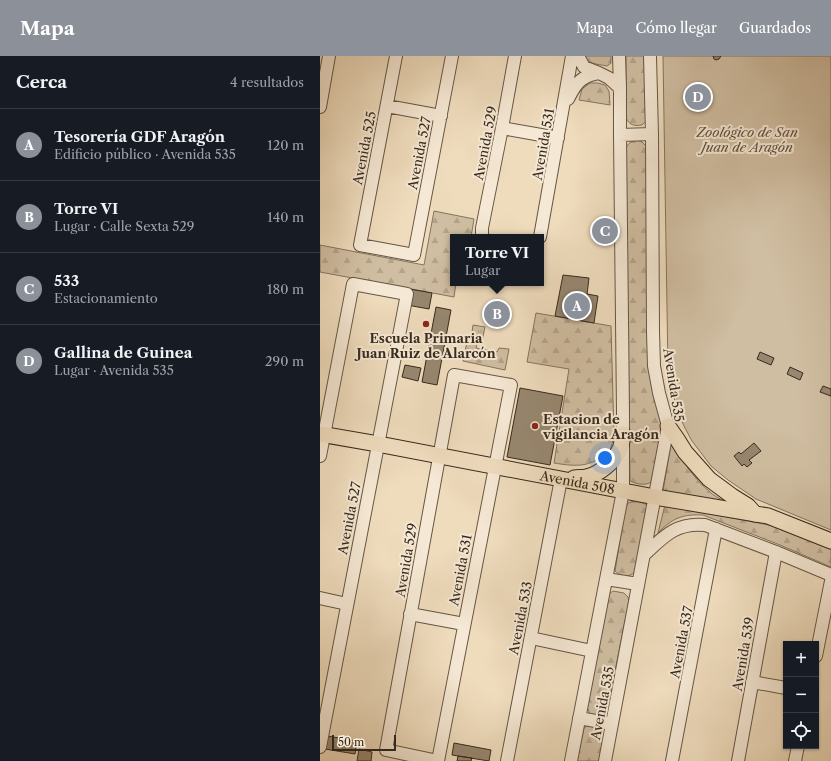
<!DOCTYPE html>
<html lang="es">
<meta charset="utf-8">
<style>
body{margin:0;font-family:"Libre Caslon Text",serif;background:#20242c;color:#f1f3f6}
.controls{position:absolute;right:12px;bottom:12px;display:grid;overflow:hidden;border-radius:0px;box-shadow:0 1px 3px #0004}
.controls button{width:36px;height:36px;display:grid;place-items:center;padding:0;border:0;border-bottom:1px solid #363941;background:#171b24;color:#f1f3f6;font:20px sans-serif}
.scale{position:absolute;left:12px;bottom:10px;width:64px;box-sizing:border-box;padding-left:4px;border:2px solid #372a1c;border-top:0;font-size:11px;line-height:14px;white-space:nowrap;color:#372a1c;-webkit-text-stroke:3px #f5e8d4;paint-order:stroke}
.you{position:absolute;left:285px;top:402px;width:14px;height:14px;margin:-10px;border:3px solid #fff;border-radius:50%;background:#1a73e8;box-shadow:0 0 0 6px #1a73e833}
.badge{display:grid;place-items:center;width:26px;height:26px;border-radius:50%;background:#8c9099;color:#fff;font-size:13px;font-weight:700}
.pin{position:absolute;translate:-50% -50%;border:2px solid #fff;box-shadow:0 1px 4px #0006}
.popup{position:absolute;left:130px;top:178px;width:94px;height:52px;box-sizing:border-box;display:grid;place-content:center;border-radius:0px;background:#171b24;filter:drop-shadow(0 1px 3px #0005);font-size:13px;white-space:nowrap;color:#9ea1a6}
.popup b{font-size:15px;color:#f1f3f6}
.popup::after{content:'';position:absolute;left:50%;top:100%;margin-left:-8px;border:8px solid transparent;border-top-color:#171b24}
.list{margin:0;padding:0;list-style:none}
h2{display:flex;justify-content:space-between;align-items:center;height:52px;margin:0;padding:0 16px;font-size:17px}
h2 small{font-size:13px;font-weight:400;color:#9ea1a6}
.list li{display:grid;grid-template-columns:26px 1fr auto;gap:12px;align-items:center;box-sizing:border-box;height:72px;padding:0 16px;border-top:1px solid #363941}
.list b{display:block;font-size:15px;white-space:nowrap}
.list p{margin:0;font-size:13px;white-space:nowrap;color:#9ea1a6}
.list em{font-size:13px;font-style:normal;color:#9ea1a6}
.icon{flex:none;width:22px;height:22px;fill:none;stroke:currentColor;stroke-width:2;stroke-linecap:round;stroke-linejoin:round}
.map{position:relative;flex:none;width:511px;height:705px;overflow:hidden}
header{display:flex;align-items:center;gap:24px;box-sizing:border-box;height:56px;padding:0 20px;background:#8c9099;color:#fff}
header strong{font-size:19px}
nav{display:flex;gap:22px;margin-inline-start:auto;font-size:14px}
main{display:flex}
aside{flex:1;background:#171b24}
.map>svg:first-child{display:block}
.grass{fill:url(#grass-tufts);stroke:#84745f}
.forest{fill:url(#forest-firs);stroke:#84745f}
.park{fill:#d0bea2;stroke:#84745f}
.building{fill:#978770;stroke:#372a1c}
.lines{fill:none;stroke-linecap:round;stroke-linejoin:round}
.minor-casing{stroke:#655644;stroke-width:14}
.major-casing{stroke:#372a1c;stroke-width:17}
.minor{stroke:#f5e8d4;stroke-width:12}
.major{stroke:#efdcbd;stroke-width:15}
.poi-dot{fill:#8f2418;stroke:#f5e8d4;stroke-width:1.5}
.labels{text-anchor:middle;stroke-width:4;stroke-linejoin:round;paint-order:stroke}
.park-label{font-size:13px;font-style:italic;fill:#5d4f3e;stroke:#f5e8d4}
.street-label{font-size:13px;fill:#372a1c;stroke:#f5e8d4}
.poi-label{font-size:13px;font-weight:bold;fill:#372a1c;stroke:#f5e8d4}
</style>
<header>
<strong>Mapa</strong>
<nav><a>Mapa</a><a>Cómo llegar</a><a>Guardados</a></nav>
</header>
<main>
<aside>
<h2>Cerca<small>4 resultados</small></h2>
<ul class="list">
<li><span class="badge">A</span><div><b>Tesorería GDF Aragón</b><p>Edificio público · Avenida 535</p></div><em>120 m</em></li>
<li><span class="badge">B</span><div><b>Torre VI</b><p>Lugar · Calle Sexta 529</p></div><em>140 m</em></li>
<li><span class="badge">C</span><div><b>533</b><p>Estacionamiento</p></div><em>180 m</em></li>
<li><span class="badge">D</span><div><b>Gallina de Guinea</b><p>Lugar · Avenida 535</p></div><em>290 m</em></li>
</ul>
</aside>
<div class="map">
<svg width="511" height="705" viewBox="0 0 511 705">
<defs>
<pattern id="grass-tufts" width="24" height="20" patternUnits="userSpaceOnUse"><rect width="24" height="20" fill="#d0bea2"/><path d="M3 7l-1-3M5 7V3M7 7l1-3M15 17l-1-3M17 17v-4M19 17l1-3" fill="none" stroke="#b3a38b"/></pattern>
<pattern id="forest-firs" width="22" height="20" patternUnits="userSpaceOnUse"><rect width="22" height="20" fill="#d0bea2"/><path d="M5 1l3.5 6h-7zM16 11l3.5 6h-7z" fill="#b3a38b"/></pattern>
</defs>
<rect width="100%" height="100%" fill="#efdcbd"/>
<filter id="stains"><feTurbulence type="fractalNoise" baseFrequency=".005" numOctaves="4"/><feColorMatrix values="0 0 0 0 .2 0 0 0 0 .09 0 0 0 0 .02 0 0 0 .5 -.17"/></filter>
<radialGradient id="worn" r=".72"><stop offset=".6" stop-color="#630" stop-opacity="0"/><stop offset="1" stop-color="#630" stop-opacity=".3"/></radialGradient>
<path class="grass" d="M 153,269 L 165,271 L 162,285 L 151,283 Z"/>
<path class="forest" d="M 261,0 L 291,0 L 291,7 L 287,10 C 277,8 268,8 261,0 Z
M 306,0 L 325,0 L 326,65 L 322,69 C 315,70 310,70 306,62 Z
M 270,27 L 278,27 L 285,29 L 289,35 L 290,49 L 259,44 L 262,33 Z
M 317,84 L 322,86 L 326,90 L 330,296 L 344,369 L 333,419 L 331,426 C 326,430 316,428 310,425 L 310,421 L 305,96 C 307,88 309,86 317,84 Z
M 114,155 L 154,163 L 151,181 L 133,181 L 133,227 L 136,227 L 134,241 L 0,216 L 0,189 L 104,209 Z
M 216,257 L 291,270 L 294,379 C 293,382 293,385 292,388 C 291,394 287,397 283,400 C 267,412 253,410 234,407 L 249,313 L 207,306 Z
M 147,286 L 157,288 L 156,292 L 177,296 L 179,292 L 189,293 L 185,314 L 143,305 Z
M 352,382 C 362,402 372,422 390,436 C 394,440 399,442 404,445 L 343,435 Z
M 314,445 L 323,447 L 327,449 L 327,453 L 316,512 C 316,513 313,518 312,518 C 307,522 299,519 295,515 L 305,454 L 308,447 Z
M 345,449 L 459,471 L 511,491 L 511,511 L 460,489 L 383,459 C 363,458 352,462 338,477 Z
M 293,535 L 304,537 L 308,541 L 309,545 L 287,655 L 285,659 L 280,661 L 270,658 L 267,651 L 289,538 Z
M 267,670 L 279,672 L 283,674 L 284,679 L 279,705 L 257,705 L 264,672 Z"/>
<path class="park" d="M 343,0 L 511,0 L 511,474 L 436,443 L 408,424 L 391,410 L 372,385 L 365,372 L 357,355 L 348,314 Z"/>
<path class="building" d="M 393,0 L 401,0 L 399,3 L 396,4 L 394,3 Z
M 243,219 L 269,222 L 267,238 L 278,240 L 274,267 L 235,260 Z
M 90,233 L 112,237 L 109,253 L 87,249 Z
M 116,251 L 131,254 L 117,329 L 102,326 Z
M 440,296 L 454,302 L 451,309 L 437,303 Z
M 85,309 L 101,312 L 98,325 L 82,321 Z
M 470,311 L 483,317 L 480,324 L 467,318 Z
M 503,330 L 511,333 L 511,340 L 500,336 Z
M 200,332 L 243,340 L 230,409 L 187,401 Z
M 434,387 L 441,395 L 429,404 L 432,407 L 427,411 L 424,408 L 422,410 L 414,400 L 419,396 L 421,398 Z
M 7,680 L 37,685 L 35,698 L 5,693 Z
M 134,687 L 171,694 L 169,705 L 132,699 Z
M 39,693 L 52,696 L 51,705 L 37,705 Z
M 138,700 L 152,702 L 151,705 L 137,705 Z"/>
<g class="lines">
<defs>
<path id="minor" d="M 76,0 L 40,189 L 94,199 L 132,0
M 258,0 L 264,11 L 279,17
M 248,43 C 252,35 257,25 266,21 C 270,19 275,18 279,17 L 289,22 L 300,32
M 67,50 L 121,60
M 0,51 L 9,0
M 182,72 L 238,82
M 300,79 L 332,78
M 163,181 L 162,179 L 162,172 L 182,72 L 195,0
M 220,181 L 252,0
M 134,319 L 191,329 L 118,705 L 66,694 Z
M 0,400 L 33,228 L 87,238 L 0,691
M 324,499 C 343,481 356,466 385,469 L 456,496 L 511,519
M 286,523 L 318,528
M 0,542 L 27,548
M 90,558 L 144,568
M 211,582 L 272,595
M 496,600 L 511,525
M 432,626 L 466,632
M 259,662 L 292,668
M 187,705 L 241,423
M 251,705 L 303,435 L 303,356 L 300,79 L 300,32 L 299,0
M 285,705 L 348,370 L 339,337 L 334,310 L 333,276 L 332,78 L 330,0
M 352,705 L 396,473
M 418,705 L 456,496
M 475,705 L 478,690"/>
<g id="major">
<path d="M 348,370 L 357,383 L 365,396 L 389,423 L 412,440 L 428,450 L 435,458"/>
<path id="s1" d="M 0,378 L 58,388 L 241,423 L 335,441 L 448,460 L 511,485"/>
<path d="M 254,422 C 258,421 262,422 266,421 C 280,418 294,406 300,393 C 302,389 302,383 303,378"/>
</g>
</defs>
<use href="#minor" class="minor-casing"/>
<use href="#major" class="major-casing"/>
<use href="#minor" class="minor"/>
<use href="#major" class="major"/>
</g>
<g class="poi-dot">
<circle cx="106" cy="268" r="4"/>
<circle cx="215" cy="370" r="4"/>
</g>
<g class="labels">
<g class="park-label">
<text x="427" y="81">Zoológico de San<tspan x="427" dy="15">Juan de Aragón</tspan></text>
</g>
<g class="street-label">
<text transform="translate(165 87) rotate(-79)" y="5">Avenida 529</text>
<text transform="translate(223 88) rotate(-80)" y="5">Avenida 531</text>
<text transform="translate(44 92) rotate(-79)" y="5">Avenida 525</text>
<text transform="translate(99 97) rotate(-79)" y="5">Avenida 527</text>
<text transform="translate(354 329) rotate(81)" y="5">Avenida 535</text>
<text dy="5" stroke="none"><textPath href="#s1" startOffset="262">Avenida 508</textPath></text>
<text transform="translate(29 462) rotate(-79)" y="5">Avenida 527</text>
<text transform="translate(86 504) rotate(-80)" y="5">Avenida 529</text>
<text transform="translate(140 514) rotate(-79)" y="5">Avenida 531</text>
<text transform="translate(200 562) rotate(-79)" y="5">Avenida 533</text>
<text transform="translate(361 586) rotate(-79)" y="5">Avenida 537</text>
<text transform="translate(423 598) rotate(-80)" y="5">Avenida 539</text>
<text transform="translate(282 647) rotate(-79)" y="5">Avenida 535</text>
</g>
<g class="poi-label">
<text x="106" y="287">Escuela Primaria<tspan x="106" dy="15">Juan Ruiz de Alarcón</tspan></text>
<text x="223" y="368" text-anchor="start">Estacion de<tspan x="223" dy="15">vigilancia Aragón</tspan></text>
</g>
</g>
<rect width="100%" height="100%" filter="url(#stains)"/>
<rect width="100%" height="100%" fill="url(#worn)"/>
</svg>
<div class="controls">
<button>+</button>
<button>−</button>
<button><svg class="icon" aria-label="locate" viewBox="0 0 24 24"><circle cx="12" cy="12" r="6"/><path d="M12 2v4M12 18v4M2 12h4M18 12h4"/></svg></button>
</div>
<div class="scale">50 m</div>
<div class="you"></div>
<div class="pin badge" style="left:257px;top:250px">A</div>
<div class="pin badge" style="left:177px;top:258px">B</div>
<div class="popup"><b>Torre VI</b>Lugar</div>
<div class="pin badge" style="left:285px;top:175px">C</div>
<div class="pin badge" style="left:378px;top:41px">D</div>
</div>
</main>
